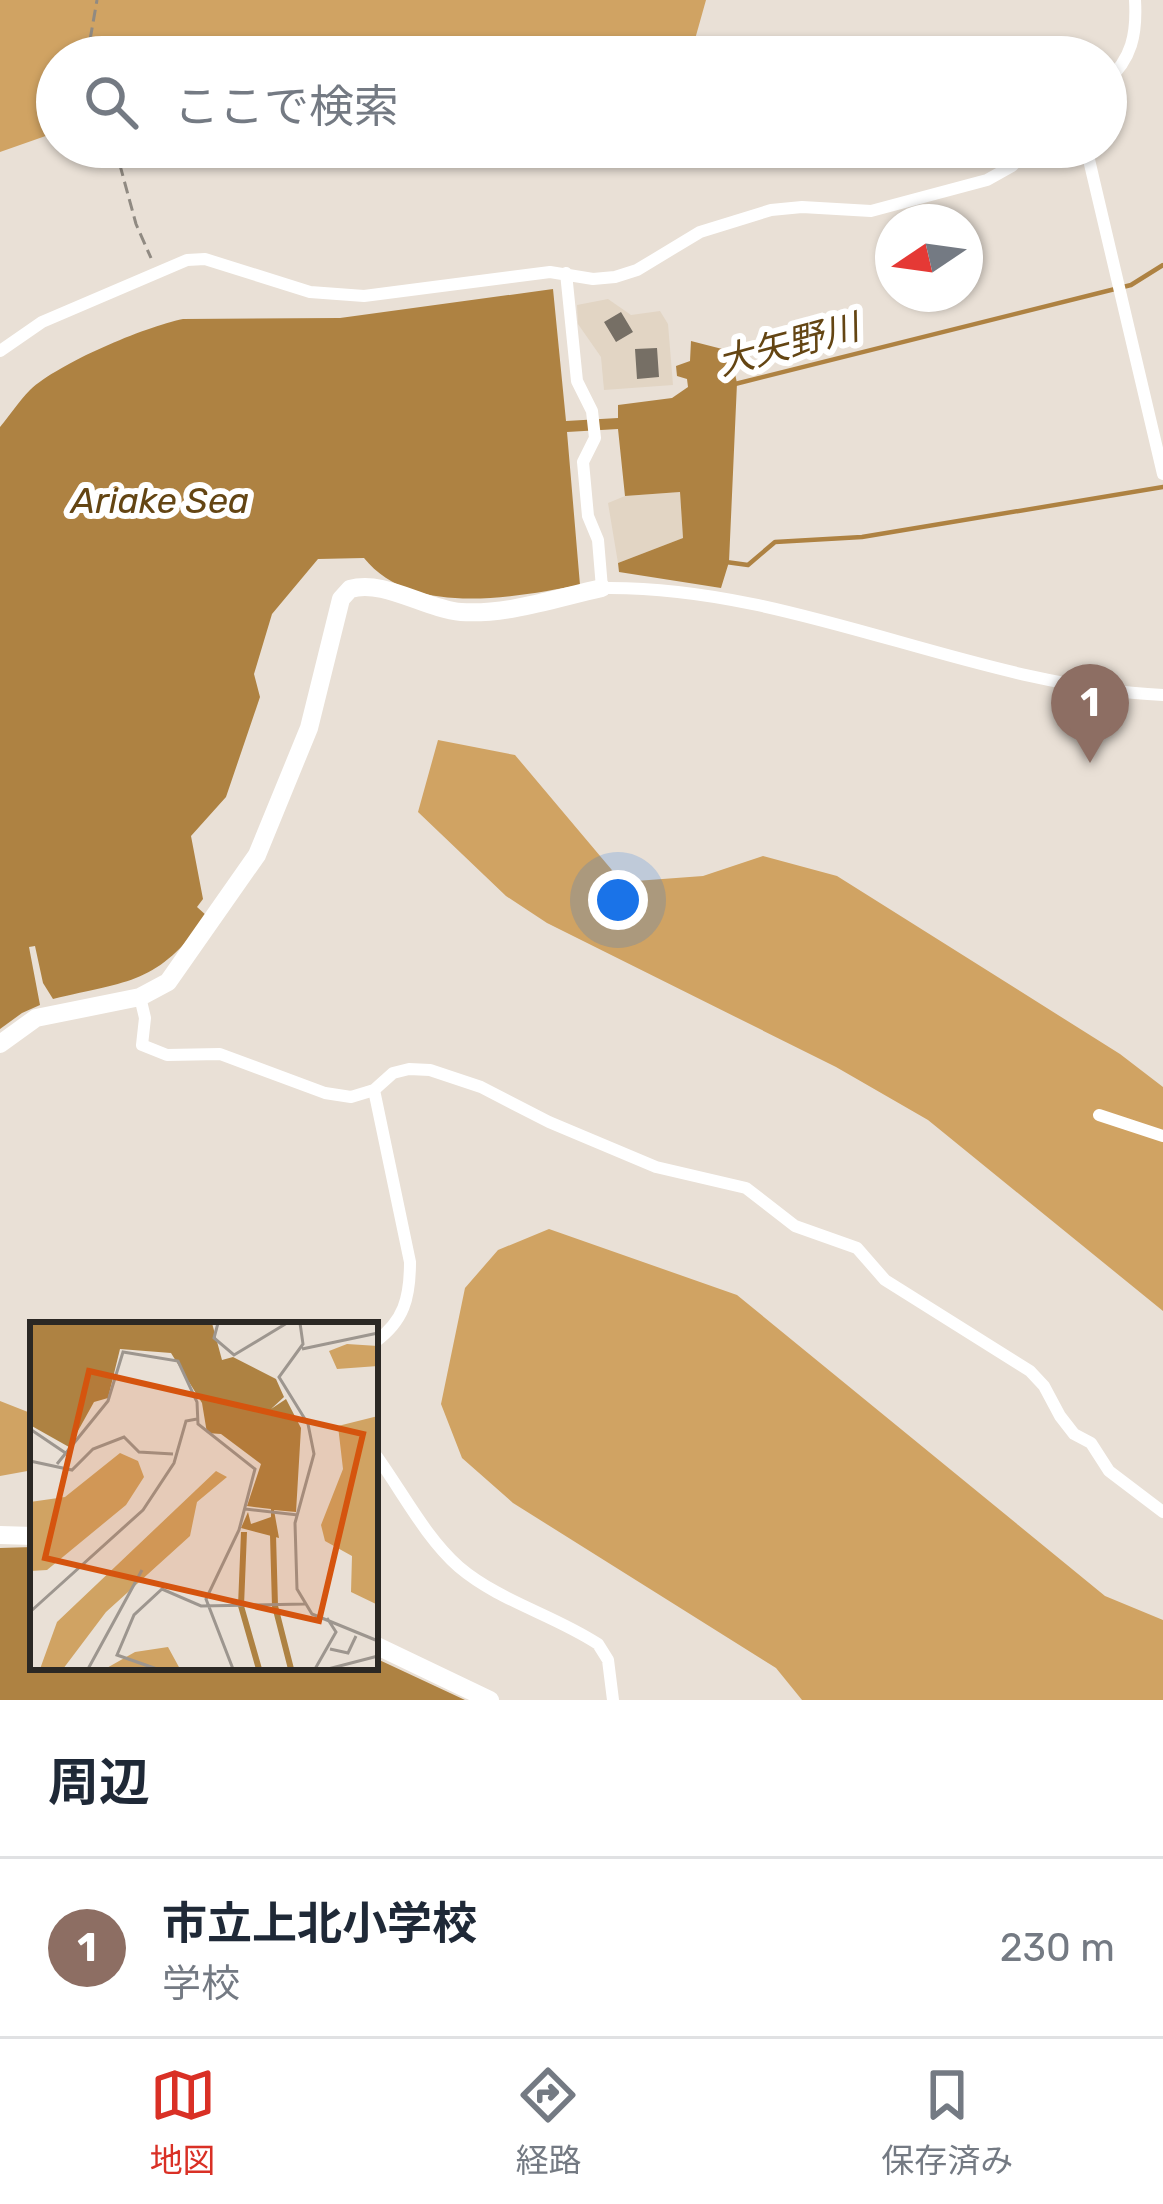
<!DOCTYPE html>
<html lang="ja">
<meta charset="utf-8">
<style>
body{margin:0;font-family:Rubik,"Noto Sans JP",sans-serif;background:#f2f2f3;color:#1f2937}
.compass{position:absolute;left:875px;top:204px;width:108px;height:108px;border-radius:50%;background:#fff;box-shadow:0 3px 9px #0004;rotate:257deg}
.you{position:absolute;left:618px;top:900px;width:42px;height:42px;margin:-30px;border:9px solid #fff;border-radius:50%;background:#1a73e8;box-shadow:0 0 0 18px #1a73e833}
.badge{display:grid;place-items:center;width:78px;height:78px;border-radius:50%;background:#d93025;color:#fff;font-size:39px;font-weight:700}
.pin{position:absolute;translate:-50% -99px;filter:drop-shadow(0 3px 6px #0008)}
.pin::after{content:'';position:absolute;top:63px;width:42px;height:36px;background:inherit;clip-path:polygon(0 0,100% 0,50% 100%)}
.list{margin:0;padding:0;list-style:none}
h2{display:flex;justify-content:space-between;align-items:center;height:156px;margin:0;padding:0 48px;font-size:51px}
h2 small{font-size:39px;font-weight:400;color:#747a83}
.list li{display:grid;grid-template-columns:78px 1fr auto;gap:36px;align-items:center;box-sizing:border-box;height:180px;padding:0 48px;border-top:3px solid #e0e1e3}
.list b{display:block;font-size:45px;white-space:nowrap}
.list p{margin:0;font-size:39px;white-space:nowrap;color:#747a83}
.list em{font-size:39px;font-style:normal;color:#747a83}
.icon{flex:none;width:66px;height:66px;fill:none;stroke:currentColor;stroke-width:2;stroke-linecap:round;stroke-linejoin:round}
.map{position:relative;flex:none;width:1163px;height:1700px;overflow:hidden}
.search{position:absolute;background:#fff;box-shadow:0 3px 9px #0004;left:36px;right:36px;top:36px;height:132px;display:flex;align-items:center;gap:30px;box-sizing:border-box;padding:0 42px;border-radius:66px;color:#747a83;font-size:45px}
.sheet{height:336px;background:#fff}
nav{display:flex;justify-content:space-around;align-items:center;box-sizing:border-box;height:168px;border-top:3px solid #e0e1e3;background:#fff;font-size:33px;color:#747a83}
nav a{display:grid;justify-items:center;gap:6px}
nav .on{color:#d93025}
.map>svg:first-child{display:block}
.built{fill:#e2d5c4}
.forest{fill:#d0a363}
.water{fill:#ae8242}
.lines{fill:none;stroke-linecap:round;stroke-linejoin:round}
.stream{stroke:#ae8242;stroke-width:4.5}
.building{fill:#766f65}
.path{stroke:#908a82;stroke-width:3;stroke-dasharray:12 6;stroke-linecap:butt}
.street{stroke:#fff;stroke-width:12}
.secondary{stroke:#fff;stroke-width:18}
.labels{text-anchor:middle;stroke-width:12;stroke-linejoin:round;paint-order:stroke}
.water-label{font-size:36px;font-style:italic;fill:#644513;stroke:#fff}
.inset-river{fill:none;stroke:#ae8242;stroke-width:6}
.inset-road{fill:none;stroke:#9d968f;stroke-width:3}
.view{fill:#d5540e;fill-opacity:0.15;stroke:#d5540e;stroke-width:6}
.inset-edge{fill:none;stroke:#2b2824;stroke-width:6}
</style>
<div class="map">
<svg width="1163" height="1700" viewBox="0 0 1163 1700">
<rect width="100%" height="100%" fill="#e9e0d6"/>
<path class="built" d="M 608,299 L 631,315 L 660,311 L 668,324 L 673,385 L 604,390 L 601,357 L 578,324 L 577,305 Z
M 680,492 L 683,538 L 618,563 L 608,503 L 625,496 Z"/>
<path class="forest" d="M 0,0 L 706,0 L 690,57 L 57,57 L 57,132 L 0,152 Z
M 438,740 L 515,755 L 622,882 L 703,876 L 763,856 L 837,876 L 1120,1054 L 1163,1087 L 1163,1311 L 928,1120 L 836,1067 L 547,923 L 506,896 L 418,812 Z
M 549,1229 L 737,1295 L 1105,1596 L 1163,1620 L 1163,1700 L 802,1700 L 776,1668 L 513,1503 L 462,1458 L 441,1404 L 465,1288 L 498,1250 Z
M 0,1401 L 33,1414 L 33,1470 L 0,1476 Z"/>
<path class="water" d="M 553,289 L 566,421 L 618,418 L 618,405 L 672,398 L 688,387 L 687,379 L 677,376 L 676,366 L 690,361 L 691,341 L 730,351 L 737,383 L 729,562 L 721,588 L 619,572 L 618,563 L 683,538 L 680,492 L 625,496 L 618,429 L 567,432 L 580,585 C 515,597 412,618 364,558 L 318,559 L 272,614 L 254,674 L 260,697 L 226,797 L 191,836 L 203,899 L 197,907 L 207,916 C 156,985 131,980 53,999 L 43,983 L 35,946 L 29,947 L 40,1005 L 22,1013 L 0,1029 L 0,427 C 10,415 19,401 30,390 C 59,363 144,327 183,319 L 340,318 Z
M 33,1547 L 33,1667 L 375,1667 L 375,1658 L 465,1700 L 0,1700 L 0,1548 Z"/>
<g class="lines">
<path class="stream" d="M 731,385 L 1131,285 L 1163,265
M 726,562 L 748,565 L 775,542 L 862,537 L 1163,487"/>
</g>
<path class="building" d="M 621,312 L 633,332 L 616,342 L 604,322 Z
M 657,348 L 659,377 L 637,379 L 635,349 Z"/>
<g class="lines">
<path class="path" d="M 87,57 L 97,0
M 115,147 L 136,224 L 151,258"/>
<path class="street" d="M 1106,82 C 1132,59 1137,34 1135,0
M 1086,147 L 1163,474
M 566,273 L 577,381 L 592,411 L 595,438 L 583,462 L 588,516 L 598,540 L 602,588 C 794,585 971,686 1163,695
M 0,351 L 42,322 L 187,260 L 205,259 L 310,292 L 364,296 L 550,272 L 593,279 L 615,277 L 637,270 L 700,232 L 771,210 L 802,207 L 871,211 L 987,180 L 1012,166 L 1031,147
M 140,997 L 145,1018 L 142,1045 L 167,1055 L 220,1054 L 325,1093 L 351,1097 L 374,1090 L 393,1073 L 409,1069 L 430,1070 L 481,1087 L 549,1122 L 656,1167 L 746,1188 L 795,1226 L 857,1248 L 885,1280 L 1030,1371 L 1044,1386 L 1060,1416 L 1074,1434 L 1091,1443 L 1109,1471 L 1163,1512
M 374,1090 L 410,1262 C 410,1298 404,1321 375,1342
M 1099,1115 L 1163,1136
M 375,1454 C 402,1491 425,1537 459,1567 C 499,1601 554,1615 598,1644 L 608,1660 L 613,1700"/>
<path class="secondary" d="M 0,1044 L 36,1018 L 140,997 L 168,982 L 257,855 L 309,728 L 341,599 L 350,589 C 384,579 425,609 461,612 C 508,615 556,598 602,588
M 0,1535 L 33,1536
M 375,1645 L 490,1700"/>
</g>
<g class="labels">
<g class="water-label">
<text transform="translate(788 344) rotate(-15)" y="13">大矢野川</text>
<text x="160" y="513">Ariake Sea</text>
</g>
</g>
<g transform="translate(30 1322)">
<rect width="348" height="348" fill="#e9e0d6"/>
<path d="M 317,22 L 348,24 L 348,44 L 307,47 L 299,29 ZM 348,94 L 348,283 L 321,270 L 322,234 L 295,219 L 291,203 L 313,147 L 308,104 ZM 90,131 L 108,139 L 114,155 L 96,183 L 17,248 L 0,249 L 0,180 L 35,175 ZM 186,149 L 197,155 L 167,180 L 160,214 L 76,290 L 33,347 L 10,347 L 27,300 ZM 138,325 L 150,347 L 75,347 L 105,330 Z" fill="#d0a363"/>
<path d="M 0,1 L 182,1 L 192,38 L 203,35 L 246,57 L 254,75 L 241,87 L 256,77 L 271,106 L 266,190 L 244,188 L 249,216 L 211,206 L 218,190 L 221,202 L 241,195 L 241,187 L 217,184 L 231,142 L 191,112 L 177,111 L 172,81 L 141,31 L 90,27 L 78,76 L 64,80 L 39,125 L 0,103 Z" fill="#ae8242"/>
<path class="inset-river" d="M 214,210 L 211,284 L 229,347M 243,213 L 245,284 L 261,347"/>
<path class="inset-road" d="M 188,1 L 184,16 L 204,33 L 257,1M 270,1 L 273,22 L 249,55 L 278,102 L 284,132 L 265,201 L 267,267 L 282,292 L 348,319M 272,27 L 348,11M 0,107 L 37,132M 0,139 L 42,148 L 63,127 L 94,115 L 109,130 L 143,132M 27,142 L 78,79 L 93,30 L 148,39 L 167,80 L 168,102 L 225,147 L 209,208 L 176,277 L 203,347M 215,187 L 268,193M 0,290 L 113,188 L 144,141 L 156,99 L 167,97M 300,327 L 318,331 L 326,314M 58,347 L 112,248M 127,347 L 87,333 L 104,293 L 132,267 L 171,284 L 275,282M 285,347 L 306,310 L 297,296M 298,347 L 348,334"/>
<path class="view" d="M 59,49 L 333,112 L 289,299 L 15,236 Z"/>
<rect width="348" height="348" class="inset-edge"/>
</g>
</svg>
<svg class="compass" viewBox="-18 -18 36 36"><path d="M0-13l5 13h-10z" fill="#e53935"/><path d="M0 13l5-13h-10z" fill="#747a83"/></svg>
<div class="you"></div>
<div class="pin badge" style="left:1090px;top:763px;background:#8d6e63">1</div>
<div class="search"><svg class="icon" aria-label="search" viewBox="0 0 24 24"><circle cx="10" cy="10" r="6"/><path d="M15 15l6 6"/></svg>ここで検索</div>
</div>
<section class="sheet">
<h2>周辺<small></small></h2>
<ul class="list">
<li><span class="badge" style="background:#8d6e63">1</span><div><b>市立上北小学校</b><p>学校</p></div><em>230 m</em></li>
</ul>
</section>
<nav>
<a class="on"><svg class="icon" aria-label="map" viewBox="0 0 24 24"><path d="M3 6l6-2 6 2 6-2v14l-6 2-6-2-6 2zM9 4v14M15 6v14"/></svg>地図</a>
<a><svg class="icon" aria-label="directions" viewBox="0 0 24 24"><path d="M12 3l9 9-9 9-9-9zM9 14v-3h6M13 9l2 2-2 2"/></svg>経路</a>
<a><svg class="icon" aria-label="saved" viewBox="0 0 24 24"><path d="M7 4h10v16l-5-4-5 4z"/></svg>保存済み</a>
</nav>
